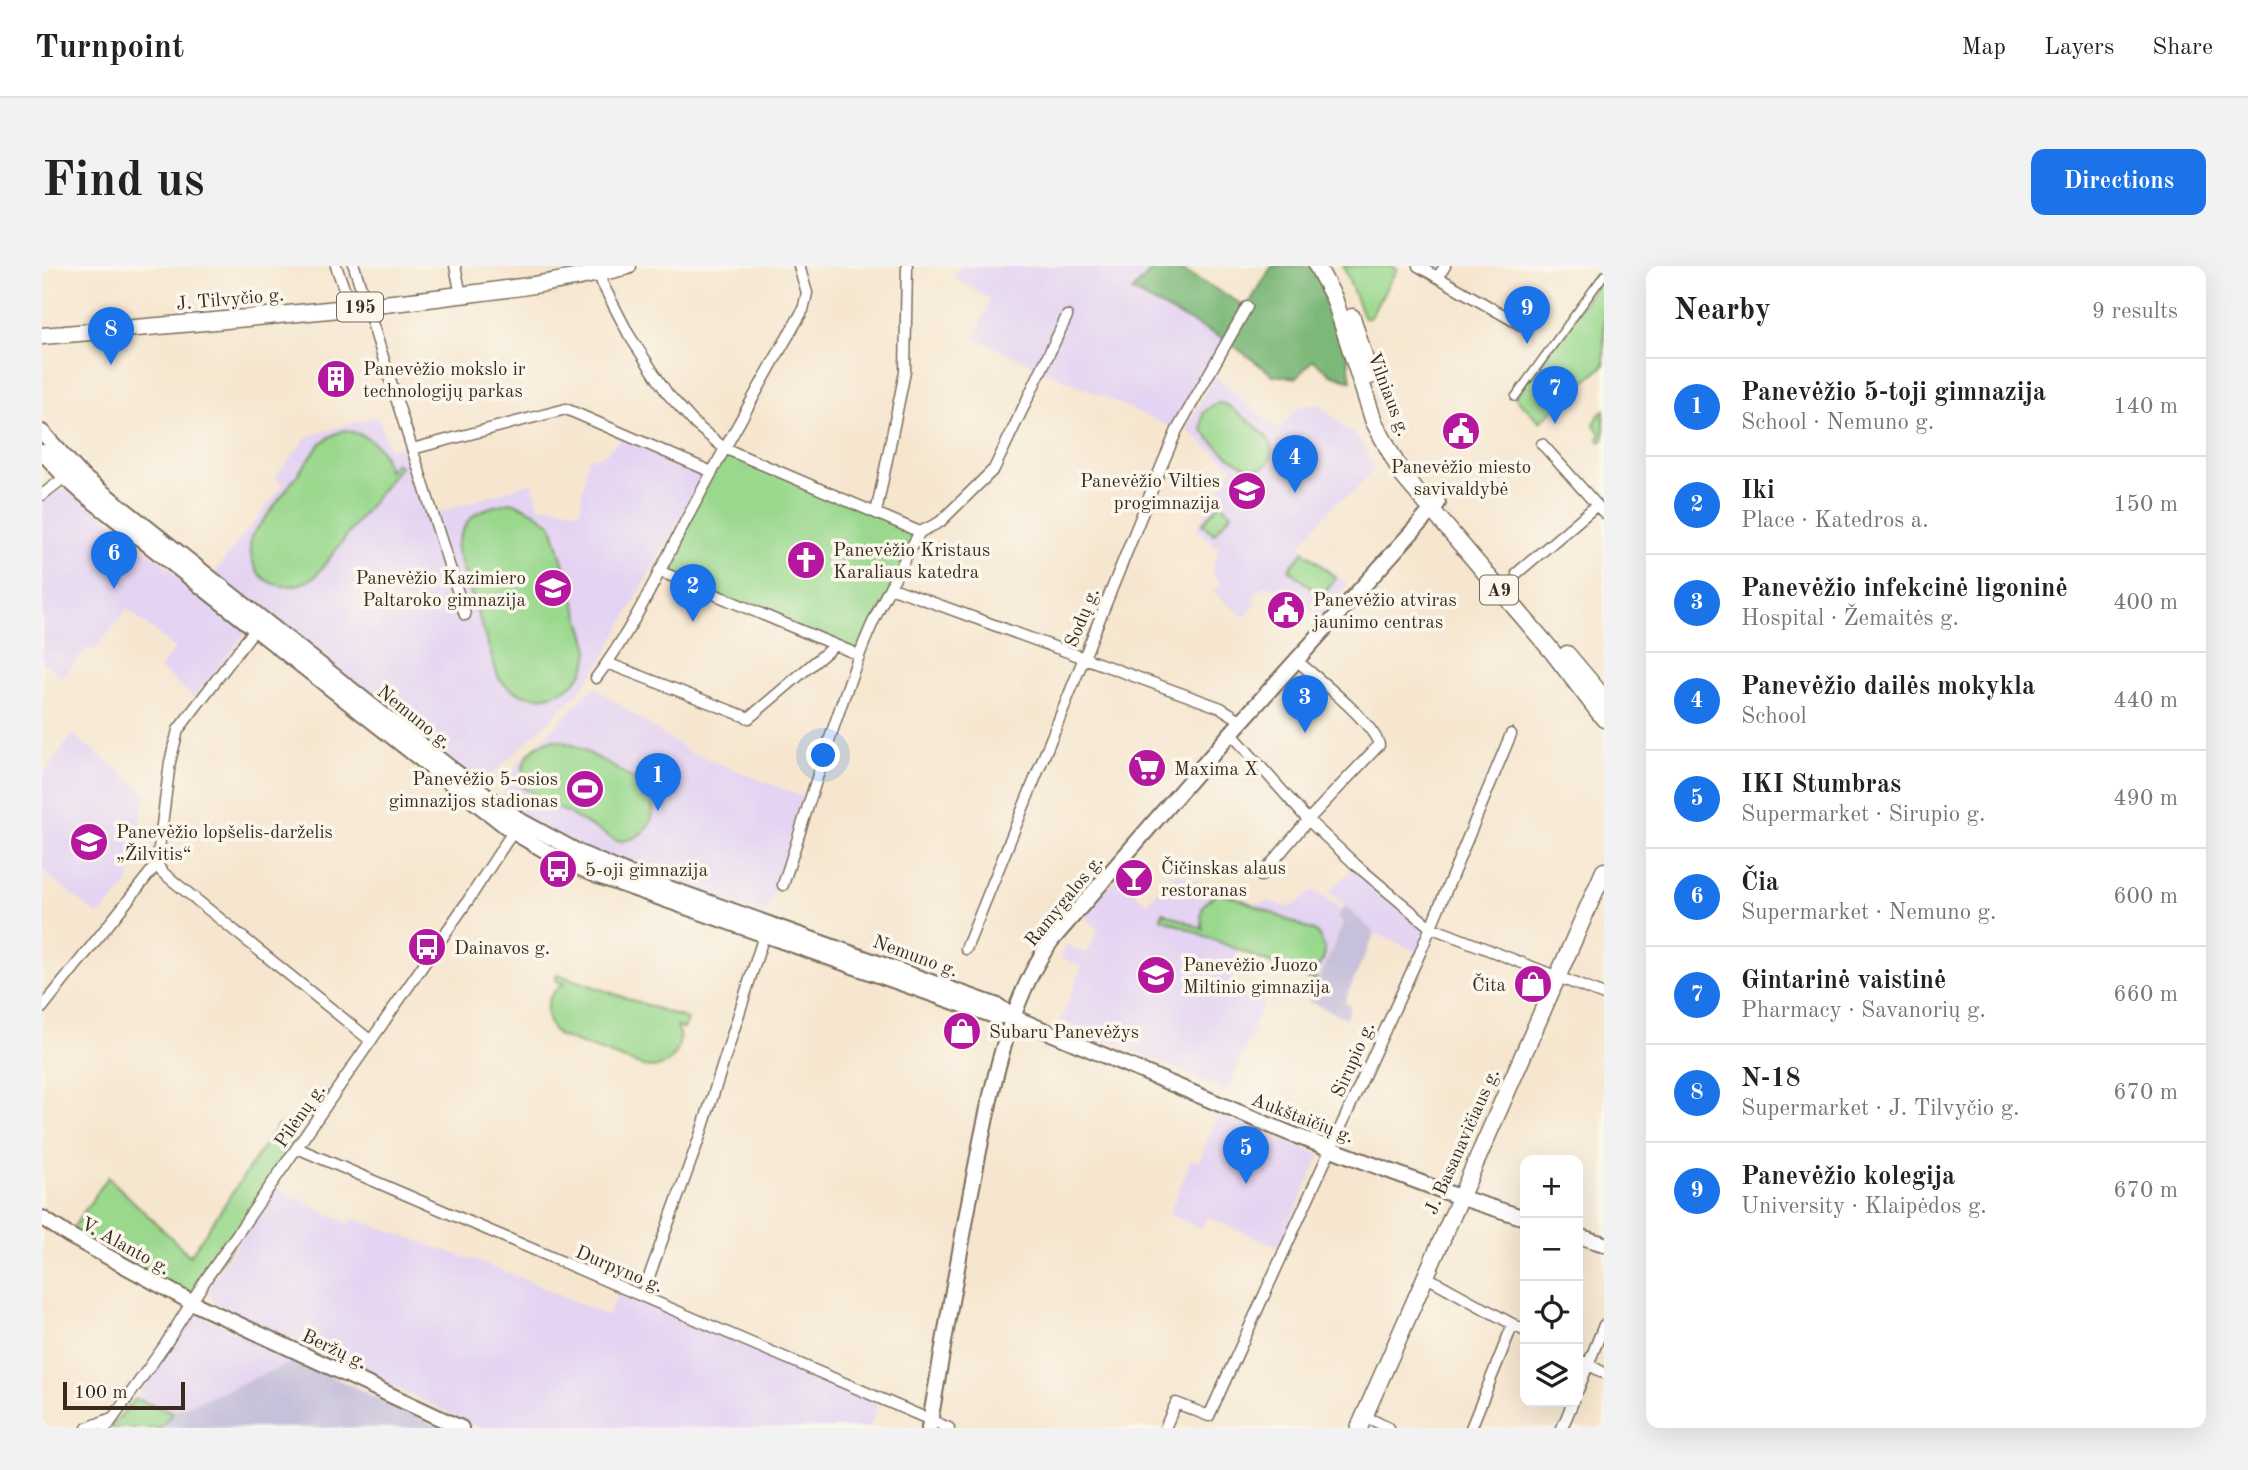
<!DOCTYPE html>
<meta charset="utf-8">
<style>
body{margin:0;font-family:"Old Standard TT",serif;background:#f2f2f2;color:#222}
.controls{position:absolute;right:21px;bottom:21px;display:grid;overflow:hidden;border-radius:14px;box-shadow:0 7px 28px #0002}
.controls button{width:63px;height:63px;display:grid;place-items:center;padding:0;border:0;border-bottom:2px solid #e0e0e0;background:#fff;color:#222;font:35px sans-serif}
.scale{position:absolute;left:21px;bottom:18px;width:122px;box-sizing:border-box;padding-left:7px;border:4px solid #3b2a1e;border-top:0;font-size:19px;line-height:24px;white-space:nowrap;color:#3b2a1e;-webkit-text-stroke:5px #fbf7ec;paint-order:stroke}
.you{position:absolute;left:782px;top:490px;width:24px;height:24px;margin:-18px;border:5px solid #fff;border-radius:50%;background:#1a73e8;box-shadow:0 0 0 10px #1a73e833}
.badge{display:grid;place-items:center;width:46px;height:46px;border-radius:50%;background:#1a73e8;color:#fff;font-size:23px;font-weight:700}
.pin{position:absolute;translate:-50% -58px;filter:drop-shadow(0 2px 4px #0008)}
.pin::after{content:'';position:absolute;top:37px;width:24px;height:21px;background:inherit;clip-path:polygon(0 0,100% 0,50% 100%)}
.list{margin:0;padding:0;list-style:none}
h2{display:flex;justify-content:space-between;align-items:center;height:91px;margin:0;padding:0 28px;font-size:30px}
h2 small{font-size:23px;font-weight:400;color:#767676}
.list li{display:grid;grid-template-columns:46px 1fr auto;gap:21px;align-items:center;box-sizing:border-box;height:98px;padding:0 28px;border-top:2px solid #e0e0e0}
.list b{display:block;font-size:26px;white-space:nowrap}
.list p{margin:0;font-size:23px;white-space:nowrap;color:#767676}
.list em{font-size:23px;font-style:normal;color:#767676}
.icon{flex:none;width:38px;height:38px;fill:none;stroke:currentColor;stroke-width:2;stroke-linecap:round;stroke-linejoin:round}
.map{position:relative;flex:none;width:1562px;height:1162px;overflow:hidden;border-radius:14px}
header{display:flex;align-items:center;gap:42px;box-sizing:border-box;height:98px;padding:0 35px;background:#fff;border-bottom:2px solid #e0e0e0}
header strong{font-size:33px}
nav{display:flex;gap:38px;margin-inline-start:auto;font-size:24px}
.intro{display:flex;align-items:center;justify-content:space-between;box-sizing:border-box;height:168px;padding:0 42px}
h1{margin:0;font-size:49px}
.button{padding:18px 32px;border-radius:14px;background:#1a73e8;color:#fff;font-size:24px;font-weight:700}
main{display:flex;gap:42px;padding:0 42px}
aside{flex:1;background:#fff;border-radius:14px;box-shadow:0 7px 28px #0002}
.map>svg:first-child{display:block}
.built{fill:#e4d3f2}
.industrial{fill:#c6c0da}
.green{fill:#9ad88d;stroke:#6a8156;stroke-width:2}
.forest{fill:#7bb878;stroke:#5b714b;stroke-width:2}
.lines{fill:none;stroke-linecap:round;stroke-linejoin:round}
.pedestrian-casing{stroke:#7c6c5c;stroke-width:10}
.minor-casing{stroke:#7c6c5c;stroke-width:13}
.secondary-casing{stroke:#7c6c5c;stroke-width:18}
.primary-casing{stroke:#7c6c5c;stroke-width:19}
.trunk-casing{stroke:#7c6c5c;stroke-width:19}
.pedestrian{stroke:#fff;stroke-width:7}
.minor{stroke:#fff;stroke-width:10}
.secondary{stroke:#fff;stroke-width:14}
.primary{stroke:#fff;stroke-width:16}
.trunk{stroke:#fff;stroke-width:16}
.labels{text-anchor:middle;stroke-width:7;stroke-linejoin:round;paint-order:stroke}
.shield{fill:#fbf7ec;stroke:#75685c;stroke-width:2}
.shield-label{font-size:18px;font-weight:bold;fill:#3b2a1e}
.street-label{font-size:19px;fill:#3b2a1e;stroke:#fbf7ec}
.poi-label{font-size:19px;fill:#3b2a1e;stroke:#fbf7ec;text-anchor:start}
</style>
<header>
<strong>Turnpoint</strong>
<nav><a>Map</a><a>Layers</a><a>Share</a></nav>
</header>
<div class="intro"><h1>Find us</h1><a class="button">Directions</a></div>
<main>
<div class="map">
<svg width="1562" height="1162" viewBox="0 0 1562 1162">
<rect width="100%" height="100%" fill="#fbf7ec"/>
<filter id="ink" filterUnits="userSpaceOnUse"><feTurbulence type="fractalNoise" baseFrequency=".0143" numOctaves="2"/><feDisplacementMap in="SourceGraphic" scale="14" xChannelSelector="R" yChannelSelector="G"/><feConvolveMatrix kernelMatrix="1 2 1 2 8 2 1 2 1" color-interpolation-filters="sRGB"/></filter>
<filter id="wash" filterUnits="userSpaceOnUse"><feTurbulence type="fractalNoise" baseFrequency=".00686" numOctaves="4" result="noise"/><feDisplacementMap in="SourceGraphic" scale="28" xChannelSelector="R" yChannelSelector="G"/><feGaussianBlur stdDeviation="1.57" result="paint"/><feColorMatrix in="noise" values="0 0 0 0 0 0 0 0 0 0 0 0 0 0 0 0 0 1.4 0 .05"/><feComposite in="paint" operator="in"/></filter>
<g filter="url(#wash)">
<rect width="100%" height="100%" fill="#f6e6cf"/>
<path class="built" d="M 918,0 L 1114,0 L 1090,24 L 1184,74 L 1135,164 L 934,73 L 948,33 L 912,12 Z
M 1172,109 L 1237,164 L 1257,140 L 1277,139 L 1320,176 L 1332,202 L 1311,227 L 1294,236 L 1258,279 L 1306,319 L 1278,352 L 1238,320 L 1234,323 L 1221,319 L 1210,333 L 1214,338 L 1203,351 L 1171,326 L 1179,316 L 1169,308 L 1177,283 L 1154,263 L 1191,202 L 1144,163 Z
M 336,150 L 347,183 L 361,180 L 385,251 L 490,216 L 498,242 L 508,240 L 538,245 L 546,192 L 562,189 L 580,171 L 662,208 L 559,397 L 535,428 L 439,519 L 171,308 L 241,219 L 233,212 L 266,170 Z
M 24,223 L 29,224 L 206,364 L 153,432 L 117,403 L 133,382 L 85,343 L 53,384 L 44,383 L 21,412 L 0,395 L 0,233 Z
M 552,421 L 647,486 L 762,531 L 723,650 L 579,599 L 545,585 L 491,556 L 458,534 L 476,497 Z
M 31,468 L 104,527 L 86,618 L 57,650 L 0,605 L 0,510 Z
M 1314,599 L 1388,661 L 1378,687 L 1333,667 L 1287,626 Z
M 1134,607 L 1212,637 L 1228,635 L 1244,641 L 1252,639 L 1271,624 L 1299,643 L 1294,651 L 1300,657 L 1274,718 L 1196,685 L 1187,727 L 1222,735 L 1185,825 L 1019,754 L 1040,700 L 1019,692 L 1024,679 L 1045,688 L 1056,664 L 1042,649 L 1075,611 L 1105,637 Z
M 1177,848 L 1278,889 L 1237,982 L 1166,951 L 1160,963 L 1127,948 L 1149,893 L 1157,895 Z
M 233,921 L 307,958 L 311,952 L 470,1008 L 565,1050 L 577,1025 L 837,1136 L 827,1162 L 439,1162 L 173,1037 L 168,1028 L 168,1019 Z
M 158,1050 L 169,1054 L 255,1094 L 131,1146 L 93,1133 L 144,1058 L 151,1051 Z"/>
<path class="industrial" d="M 1303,640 L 1333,667 L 1302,736 L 1309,740 L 1304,752 L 1267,736 L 1301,657 L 1294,651 Z
M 255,1094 L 399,1162 L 119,1162 L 131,1146 Z"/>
<path class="green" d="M 1301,0 L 1349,0 L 1355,3 L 1328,51 L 1322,52 Z
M 1562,9 L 1562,99 L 1498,156 L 1473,131 Z
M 1179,137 L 1187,140 C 1198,149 1222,164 1228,176 C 1231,182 1231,187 1229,192 C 1216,222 1170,178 1160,163 L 1161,147 L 1172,138 Z
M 1562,144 L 1562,174 L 1559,176 L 1556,172 L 1559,168 L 1552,159 L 1556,150 Z
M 303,164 C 327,169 342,180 346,205 L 353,197 L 358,200 L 274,310 C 239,334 203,313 209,271 L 279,177 L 291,169 Z
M 682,182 L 878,266 L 817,389 L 617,305 Z
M 469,236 C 486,242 497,247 510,260 L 547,383 C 545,429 487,447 457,413 L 414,281 C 425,246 436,244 469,236 Z
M 1178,237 L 1190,247 L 1172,268 L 1160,258 Z
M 1262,285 L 1294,312 L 1279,330 L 1247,303 Z
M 510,474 C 515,474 520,475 525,477 C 539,482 596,513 604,524 C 612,534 613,548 607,559 C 599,571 588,575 575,575 L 478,520 C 483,514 481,511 481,503 C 483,487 495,478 510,474 Z
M 1177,627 L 1193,631 L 1274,666 C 1288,684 1285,697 1266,708 L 1275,713 L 1274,716 L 1119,652 L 1121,646 L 1161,663 C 1157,644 1159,636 1177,627 Z
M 515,708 L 645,753 L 642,763 L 635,760 C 643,782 630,802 606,802 L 517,770 C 499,754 501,730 522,718 L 513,714 Z
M 236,859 L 255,882 L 151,1037 L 26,969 L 66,911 L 148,990 Z
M 93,1133 L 131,1146 L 119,1162 L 68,1162 Z"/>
<path class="forest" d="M 1114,0 L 1133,0 L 1205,41 L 1230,0 L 1272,0 L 1305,86 L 1309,115 L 1289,108 L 1271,94 L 1254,112 L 1231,109 L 1184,74 L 1090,25 Z"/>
</g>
<g filter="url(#ink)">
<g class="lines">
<defs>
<path id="pedestrian" d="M 1473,131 L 1562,9"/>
<path id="minor" d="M 294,0 L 309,42
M 312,0 L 423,349
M 413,0 L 419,29
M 1376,0 L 1479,59
M 557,4 L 560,17 L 587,69 L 625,127 L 654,159 L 682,182 L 878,266
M 1396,11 L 1403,0
M 1500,178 L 1562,247
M 370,183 L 524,143 L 670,206
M 0,229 L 23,211
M 834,247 L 863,106 L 865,0
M 878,266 L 898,256 L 952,203 L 1025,50
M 617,305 L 817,389
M 1475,307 L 1555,239
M 848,321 L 1179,442 L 1200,455
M 213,363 L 136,464 L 128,496 L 115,598 L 120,606 L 329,775
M 565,397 L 707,452 L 793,379
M 554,412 C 590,365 617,306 644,254 C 682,183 721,113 761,44 L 765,27 L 757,0
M 1189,467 L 1266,554 L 1314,599 L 1388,661 L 1562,729
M 1219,610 L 1266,554 L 1337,479 C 1331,456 1274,411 1254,394
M 741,619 C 766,542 788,465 817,390 C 833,347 855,306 878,266
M 924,683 L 1120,199 L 1135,164 L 1205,41
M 0,742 L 115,598
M 255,882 L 907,1162
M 1383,1010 L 1483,1065
M 600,1030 L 658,870 L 724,663
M 1536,1093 L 1562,1107
M 1536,1124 L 1562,1059
M 1322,1150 L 1347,1162
M 45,1162 L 70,1152
M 64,1162 L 123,1079 L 166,1010 L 427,633 L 474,561
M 1123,1162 L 1134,1137 L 1167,1150 L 1378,687 L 1469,468
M 1429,1162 L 1471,1058
M 1520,1162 L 1531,1136"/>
<path id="secondary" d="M 0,166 L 40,210 L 411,504 L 479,555 L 538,587 L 582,606 L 956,740 L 971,751 L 1244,866 L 1417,931 L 1483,952
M 0,186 L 23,211 L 43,229 L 471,566 L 516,592 L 556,610 L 952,750 L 970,750
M 0,952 L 26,969 L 151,1037 L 419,1162
M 1536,970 L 1562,978
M 887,1162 C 900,1087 913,1011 927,936 C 943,856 961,740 1010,674 L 1189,467 L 1396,237"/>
<path id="primary" d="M 0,70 C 120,60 240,50 360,36 C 435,27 513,19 586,0"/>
<path id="trunk" d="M 1275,0 L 1292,32 L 1332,156 L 1361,210 L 1509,384 L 1562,453
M 1310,51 L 1328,110
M 1525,388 L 1562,432
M 1317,1162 L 1562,605"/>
</defs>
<use href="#pedestrian" class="pedestrian-casing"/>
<use href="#minor" class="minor-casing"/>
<use href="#secondary" class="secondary-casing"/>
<use href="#primary" class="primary-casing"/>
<use href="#trunk" class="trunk-casing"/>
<use href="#pedestrian" class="pedestrian"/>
<use href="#minor" class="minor"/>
<use href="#secondary" class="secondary"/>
<use href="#primary" class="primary"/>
<use href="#trunk" class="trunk"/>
</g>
</g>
<defs>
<symbol id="building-disc" viewBox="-11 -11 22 22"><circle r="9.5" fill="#b5179e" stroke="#fbf7ec"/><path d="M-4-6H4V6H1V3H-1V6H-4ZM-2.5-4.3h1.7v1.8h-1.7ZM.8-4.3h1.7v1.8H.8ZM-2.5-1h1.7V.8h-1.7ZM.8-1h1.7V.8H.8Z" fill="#fff"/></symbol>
<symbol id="civic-disc" viewBox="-11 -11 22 22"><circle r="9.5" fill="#b5179e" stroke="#fbf7ec"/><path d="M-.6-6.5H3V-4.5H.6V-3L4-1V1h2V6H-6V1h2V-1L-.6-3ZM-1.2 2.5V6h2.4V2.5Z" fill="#fff"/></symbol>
<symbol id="school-disc" viewBox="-11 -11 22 22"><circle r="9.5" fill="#b5179e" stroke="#fbf7ec"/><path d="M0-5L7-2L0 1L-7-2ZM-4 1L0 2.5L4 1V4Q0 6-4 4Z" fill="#fff"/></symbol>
<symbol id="church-disc" viewBox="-11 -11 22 22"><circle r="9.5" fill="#b5179e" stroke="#fbf7ec"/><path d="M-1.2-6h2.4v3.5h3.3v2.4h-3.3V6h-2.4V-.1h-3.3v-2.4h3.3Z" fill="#fff"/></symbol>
<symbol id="supermarket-disc" viewBox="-11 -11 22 22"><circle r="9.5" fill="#b5179e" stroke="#fbf7ec"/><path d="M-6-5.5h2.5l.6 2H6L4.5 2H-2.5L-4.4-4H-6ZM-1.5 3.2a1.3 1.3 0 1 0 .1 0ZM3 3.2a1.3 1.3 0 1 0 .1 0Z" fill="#fff"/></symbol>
<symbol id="stadium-disc" viewBox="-11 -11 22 22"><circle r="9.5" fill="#b5179e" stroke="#fbf7ec"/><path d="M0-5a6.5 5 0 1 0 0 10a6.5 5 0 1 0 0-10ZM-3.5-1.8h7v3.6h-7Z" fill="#fff"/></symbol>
<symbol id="bus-disc" viewBox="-11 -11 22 22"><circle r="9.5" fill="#b5179e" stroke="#fbf7ec"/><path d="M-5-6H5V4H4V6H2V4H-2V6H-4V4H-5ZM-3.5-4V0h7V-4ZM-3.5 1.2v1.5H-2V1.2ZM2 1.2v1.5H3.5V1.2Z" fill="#fff"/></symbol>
<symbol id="bar-disc" viewBox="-11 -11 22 22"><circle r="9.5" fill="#b5179e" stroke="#fbf7ec"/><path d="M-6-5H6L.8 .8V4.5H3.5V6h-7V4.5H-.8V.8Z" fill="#fff"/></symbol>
<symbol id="shop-disc" viewBox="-11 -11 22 22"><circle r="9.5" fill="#b5179e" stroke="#fbf7ec"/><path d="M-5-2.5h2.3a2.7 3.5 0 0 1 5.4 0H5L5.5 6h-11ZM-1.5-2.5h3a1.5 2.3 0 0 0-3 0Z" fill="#fff"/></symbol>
</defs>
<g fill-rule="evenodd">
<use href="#building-disc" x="272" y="91" width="44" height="44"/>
<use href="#civic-disc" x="1397" y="143" width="44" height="44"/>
<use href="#school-disc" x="1183" y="203" width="44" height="44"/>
<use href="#church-disc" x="742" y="272" width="44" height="44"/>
<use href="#school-disc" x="489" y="300" width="44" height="44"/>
<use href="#civic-disc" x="1222" y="322" width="44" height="44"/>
<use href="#supermarket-disc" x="1083" y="480" width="44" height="44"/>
<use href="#stadium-disc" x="521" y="501" width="44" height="44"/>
<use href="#school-disc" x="25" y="554" width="44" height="44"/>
<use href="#bus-disc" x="494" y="581" width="44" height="44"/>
<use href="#bar-disc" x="1070" y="590" width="44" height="44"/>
<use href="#bus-disc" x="363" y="659" width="44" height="44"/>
<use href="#school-disc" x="1092" y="687" width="44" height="44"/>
<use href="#shop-disc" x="1469" y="696" width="44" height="44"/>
<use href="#shop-disc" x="898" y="743" width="44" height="44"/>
</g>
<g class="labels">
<g class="shield">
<rect x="295" y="26.5" width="46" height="29" rx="5"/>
<rect x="1438" y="309.5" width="38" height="29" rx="5"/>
</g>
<g class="shield-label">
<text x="318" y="47">195</text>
<text x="1457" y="330">A9</text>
</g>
<g class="street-label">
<text transform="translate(188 32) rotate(-5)" y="7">J. Tilvyčio g.</text>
<text transform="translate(1348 128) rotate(69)" y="7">Vilniaus g.</text>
<text transform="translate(1039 351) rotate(-68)" y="7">Sodų g.</text>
<text transform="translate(373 450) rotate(39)" y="7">Nemuno g.</text>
<text transform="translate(1021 634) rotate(-51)" y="7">Ramygalos g.</text>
<text transform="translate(874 689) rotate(20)" y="7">Nemuno g.</text>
<text transform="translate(1310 793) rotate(-66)" y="7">Sirupio g.</text>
<text transform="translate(257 849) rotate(-55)" y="7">Pilėnų g.</text>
<text transform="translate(1261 851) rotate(21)" y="7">Aukštaičių g.</text>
<text transform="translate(1419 875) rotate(-66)" y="7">J. Basanavičiaus g.</text>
<text transform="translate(84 979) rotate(29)" y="7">V. Alanto g.</text>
<text transform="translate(578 1002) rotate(23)" y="7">Durpyno g.</text>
<text transform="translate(293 1082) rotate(25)" y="7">Beržų g.</text>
</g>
<g class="poi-label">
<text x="321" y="109">Panevėžio mokslo ir<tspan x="321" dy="22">technologijų parkas</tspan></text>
<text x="1419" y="207" text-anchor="middle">Panevėžio miesto<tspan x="1419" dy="22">savivaldybė</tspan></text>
<text x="1178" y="221" text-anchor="end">Panevėžio Vilties<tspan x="1178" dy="22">progimnazija</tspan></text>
<text x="791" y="290">Panevėžio Kristaus<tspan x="791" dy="22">Karaliaus katedra</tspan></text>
<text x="484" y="318" text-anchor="end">Panevėžio Kazimiero<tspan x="484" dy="22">Paltaroko gimnazija</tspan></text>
<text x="1271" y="340">Panevėžio atviras<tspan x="1271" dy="22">jaunimo centras</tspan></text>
<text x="1132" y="509">Maxima X</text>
<text x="516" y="519" text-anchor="end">Panevėžio 5-osios<tspan x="516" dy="22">gimnazijos stadionas</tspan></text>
<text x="74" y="572">Panevėžio lopšelis-darželis<tspan x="74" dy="22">„Žilvitis“</tspan></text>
<text x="1119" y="608">Čičinskas alaus<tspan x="1119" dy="22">restoranas</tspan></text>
<text x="543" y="610">5-oji gimnazija</text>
<text x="412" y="688">Dainavos g.</text>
<text x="1141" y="705">Panevėžio Juozo<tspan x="1141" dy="22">Miltinio gimnazija</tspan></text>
<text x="1464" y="725" text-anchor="end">Čita</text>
<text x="947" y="772">Subaru Panevėžys</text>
</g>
</g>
</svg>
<div class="controls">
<button>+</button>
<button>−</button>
<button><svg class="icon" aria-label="locate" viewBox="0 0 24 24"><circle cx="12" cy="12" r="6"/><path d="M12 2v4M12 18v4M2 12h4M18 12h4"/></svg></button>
<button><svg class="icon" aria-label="layers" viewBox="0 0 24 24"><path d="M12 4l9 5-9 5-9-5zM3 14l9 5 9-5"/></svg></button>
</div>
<div class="scale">100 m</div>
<div class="you"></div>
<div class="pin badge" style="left:616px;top:545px">1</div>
<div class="pin badge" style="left:651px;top:356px">2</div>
<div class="pin badge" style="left:1263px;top:467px">3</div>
<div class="pin badge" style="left:1253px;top:227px">4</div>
<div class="pin badge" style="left:1204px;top:918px">5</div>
<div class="pin badge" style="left:72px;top:323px">6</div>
<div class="pin badge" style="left:1513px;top:158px">7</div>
<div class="pin badge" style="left:69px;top:99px">8</div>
<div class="pin badge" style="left:1485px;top:78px">9</div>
</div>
<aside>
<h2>Nearby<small>9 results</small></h2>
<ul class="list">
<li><span class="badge">1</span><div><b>Panevėžio 5-toji gimnazija</b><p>School · Nemuno g.</p></div><em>140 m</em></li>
<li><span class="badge">2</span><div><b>Iki</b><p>Place · Katedros a.</p></div><em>150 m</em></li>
<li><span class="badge">3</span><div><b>Panevėžio infekcinė ligoninė</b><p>Hospital · Žemaitės g.</p></div><em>400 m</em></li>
<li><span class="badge">4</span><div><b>Panevėžio dailės mokykla</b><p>School</p></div><em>440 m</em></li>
<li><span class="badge">5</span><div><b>IKI Stumbras</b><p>Supermarket · Sirupio g.</p></div><em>490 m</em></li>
<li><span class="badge">6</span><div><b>Čia</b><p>Supermarket · Nemuno g.</p></div><em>600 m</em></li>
<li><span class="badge">7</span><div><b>Gintarinė vaistinė</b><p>Pharmacy · Savanorių g.</p></div><em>660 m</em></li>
<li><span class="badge">8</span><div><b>N-18</b><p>Supermarket · J. Tilvyčio g.</p></div><em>670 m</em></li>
<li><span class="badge">9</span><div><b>Panevėžio kolegija</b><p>University · Klaipėdos g.</p></div><em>670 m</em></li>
</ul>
</aside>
</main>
